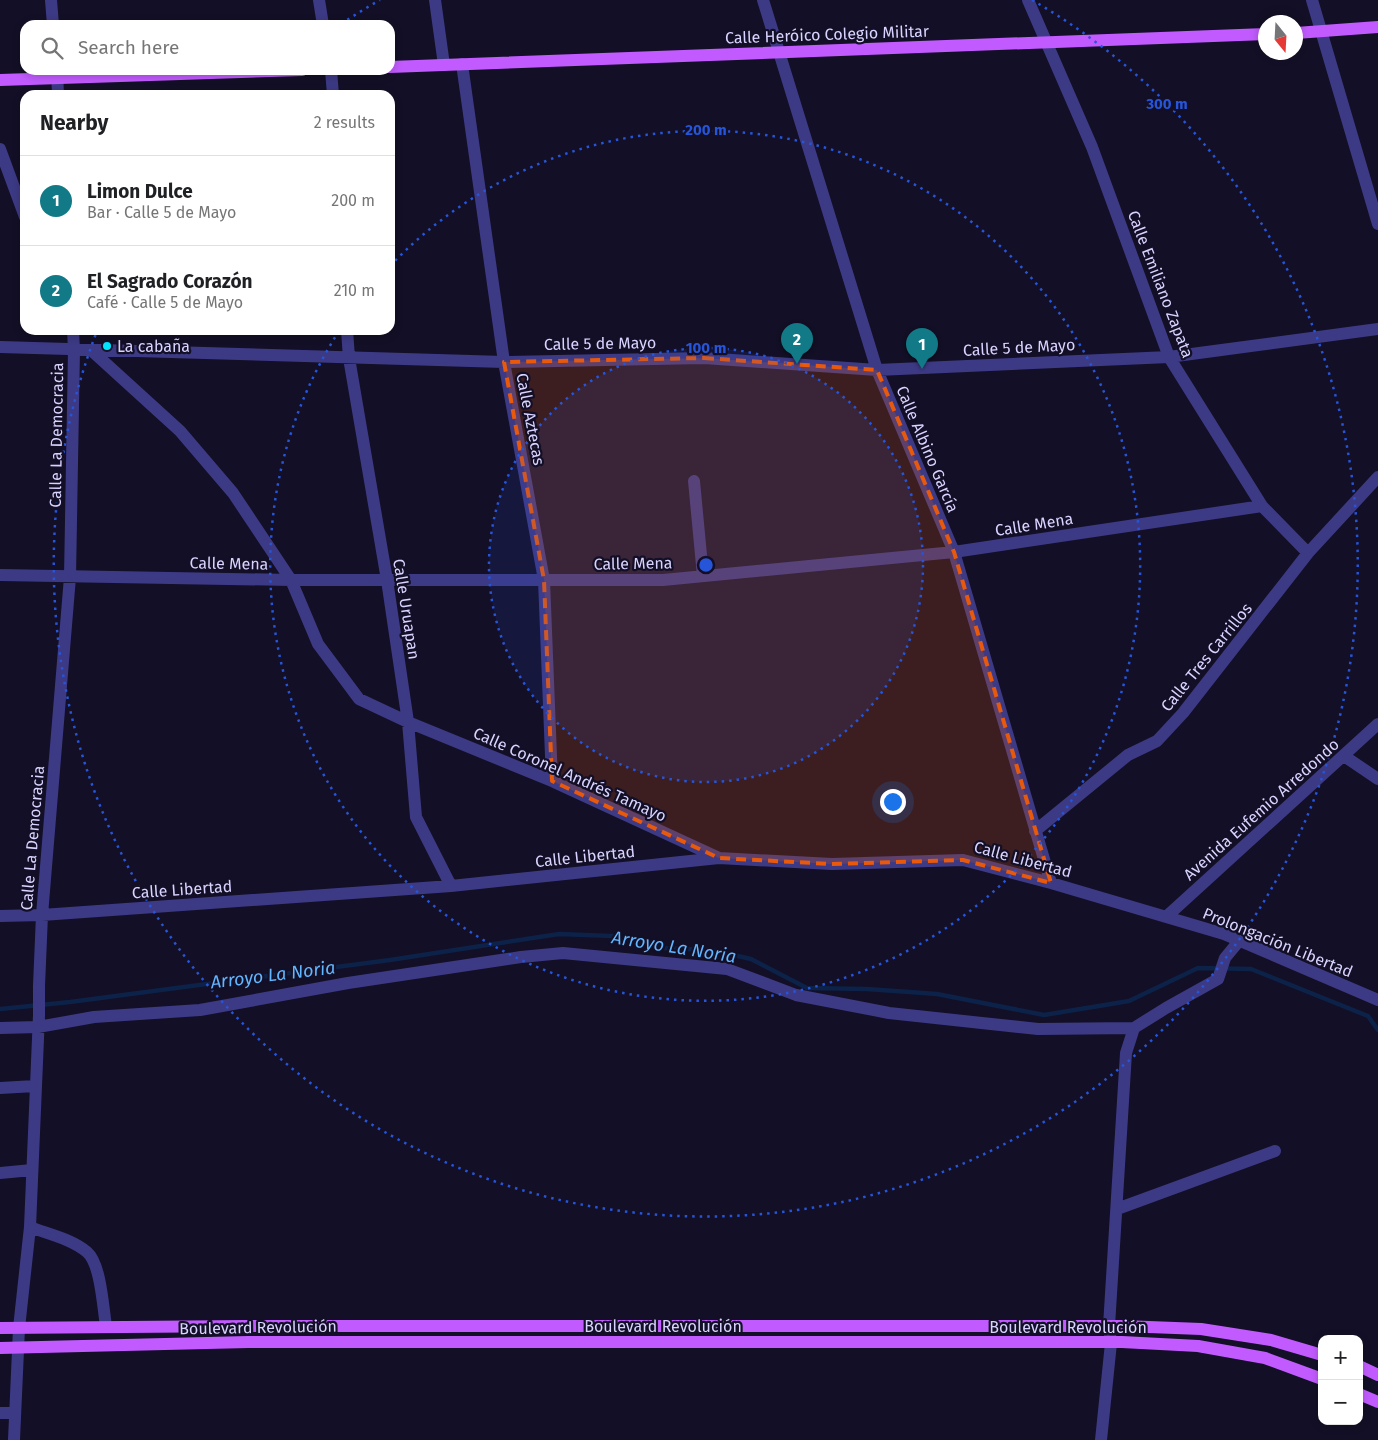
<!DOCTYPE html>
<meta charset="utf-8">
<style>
body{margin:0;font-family:"Fira Sans",sans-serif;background:#f2f2f2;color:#202124}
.controls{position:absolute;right:15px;bottom:15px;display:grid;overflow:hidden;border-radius:10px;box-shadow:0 2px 8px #0003}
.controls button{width:45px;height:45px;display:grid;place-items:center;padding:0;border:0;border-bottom:1px solid #e0e0e0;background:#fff;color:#202124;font:25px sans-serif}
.compass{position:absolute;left:1258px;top:15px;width:45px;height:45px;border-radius:50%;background:#fff;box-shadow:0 2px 8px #0003;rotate:162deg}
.you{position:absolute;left:892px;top:801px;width:18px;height:18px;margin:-12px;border:4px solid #fff;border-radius:50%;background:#1a73e8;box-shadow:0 0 0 8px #1a73e833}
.badge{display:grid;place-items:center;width:32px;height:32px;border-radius:50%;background:#127987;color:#fff;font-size:16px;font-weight:700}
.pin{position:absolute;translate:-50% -41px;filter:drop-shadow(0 1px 2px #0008)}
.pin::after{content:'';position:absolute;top:26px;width:18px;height:15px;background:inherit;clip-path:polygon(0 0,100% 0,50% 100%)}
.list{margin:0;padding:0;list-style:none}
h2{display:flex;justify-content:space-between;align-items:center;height:65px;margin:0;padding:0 20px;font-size:21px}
h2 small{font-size:16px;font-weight:400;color:#757577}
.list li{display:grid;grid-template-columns:32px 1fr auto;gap:15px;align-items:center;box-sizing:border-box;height:90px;padding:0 20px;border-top:1px solid #e0e0e0}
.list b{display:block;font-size:19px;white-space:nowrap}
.list p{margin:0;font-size:16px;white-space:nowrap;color:#757577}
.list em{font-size:16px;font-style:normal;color:#757577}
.icon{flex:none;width:28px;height:28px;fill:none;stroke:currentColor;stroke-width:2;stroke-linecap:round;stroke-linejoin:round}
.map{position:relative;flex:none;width:1378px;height:1440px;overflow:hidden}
.search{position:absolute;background:#fff;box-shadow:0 2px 8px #0003;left:20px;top:20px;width:375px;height:55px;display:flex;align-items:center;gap:12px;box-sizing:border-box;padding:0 18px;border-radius:15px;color:#757577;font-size:19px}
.panel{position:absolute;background:#fff;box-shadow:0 2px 8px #0003;left:20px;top:90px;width:375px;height:245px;border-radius:15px}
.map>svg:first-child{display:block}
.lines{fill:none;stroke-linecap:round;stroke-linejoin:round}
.stream{stroke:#0c2248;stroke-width:4.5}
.minor{stroke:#3d3a85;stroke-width:12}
.major{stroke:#c25bff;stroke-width:12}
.marked{fill:#e8590c;fill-opacity:0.2;stroke:#e8590c;stroke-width:4;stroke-dasharray:10 6;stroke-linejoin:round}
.ring{fill:none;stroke:#2655da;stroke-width:2.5;stroke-dasharray:2.5 5}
.poi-dot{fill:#00e5ff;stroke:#130f26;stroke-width:2}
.labels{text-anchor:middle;stroke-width:4.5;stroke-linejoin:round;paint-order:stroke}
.street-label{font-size:16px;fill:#d9d4ff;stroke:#130f26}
.poi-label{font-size:16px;fill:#d9d4ff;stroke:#130f26;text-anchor:start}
.water-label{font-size:18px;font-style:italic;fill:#62b6ff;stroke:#130f26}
.centre{fill:#2655da;stroke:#130f26;stroke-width:2.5}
.ring-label{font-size:15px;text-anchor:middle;font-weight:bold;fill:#2655da;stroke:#130f26;stroke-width:4.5;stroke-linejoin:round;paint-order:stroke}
</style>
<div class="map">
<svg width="1378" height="1440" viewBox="0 0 1378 1440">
<rect width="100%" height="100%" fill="#130f26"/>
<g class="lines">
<path class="stream" d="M 0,1009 L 70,1002 L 390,960 L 559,934 L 612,936 L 661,948 L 711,950 L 751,959 L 807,988 L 867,989 L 937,994 L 1044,1015 L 1129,1001 L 1198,968 L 1251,969 L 1368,1016 L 1378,1030"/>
<path class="minor" d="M 51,0 L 53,25
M 319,0 L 323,25
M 435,0 L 444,65
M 763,0 L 877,370 L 954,552 L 1051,883
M 1028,0 L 1092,147 L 1169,357 L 1262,506 L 1308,553
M 1312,0 L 1378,224
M 462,64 L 504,362 L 544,580 L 552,781
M 57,70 L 58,95
M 331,70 L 333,95
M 0,149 L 25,217
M 347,330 L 349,358 L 387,580 L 408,722 L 416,817 L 451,886
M 0,347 L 504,362 L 704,358 L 877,370 L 1169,357 L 1378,329
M 91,350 L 180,431 L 233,493 L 291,580 L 318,644 L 359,699 L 408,722 L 552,781 L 719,858
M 694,481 L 703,576
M 0,575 L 291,580 L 663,580 L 954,552 L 1262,506
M 1344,756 L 1378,779
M 1035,831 L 1128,755 L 1157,741 L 1183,713 L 1308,553 L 1378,477
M 0,916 L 42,915 L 451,886 L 719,858 L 832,864 L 963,860 L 1051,883 L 1224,934 L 1378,1000
M 1166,917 L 1378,724
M 0,1028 L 38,1027 L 94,1017 L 200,1010 L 348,983 L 521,957 L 563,953 L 727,969 L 796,995 L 889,1013 L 1038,1029 L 1134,1028
M 0,1088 L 35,1086
M 0,1173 L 32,1170
M 1117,1209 L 1275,1151
M 30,1227 C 48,1234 72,1239 87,1252 C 101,1264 103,1308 106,1326
M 0,1413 L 15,1413
M 14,1440 L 19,1328 L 30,1227 L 39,1015 L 39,986 L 42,915 L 70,577 L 74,350 L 73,330
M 1101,1440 L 1111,1343 L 1109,1326 L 1126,1053 L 1134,1028 L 1166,1008 L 1218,979 L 1225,958 L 1239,941"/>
<path class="major" d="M 1296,33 L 1378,27
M 390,67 L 1266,34
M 0,80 L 302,70
M 0,1328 L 249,1326 L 1123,1326 L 1201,1329 L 1271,1340 L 1322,1355
M 0,1348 L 248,1342 L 1122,1342 L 1198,1346 L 1265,1358 L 1322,1379
M 1359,1366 L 1378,1375
M 1359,1394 L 1378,1402"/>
</g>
<path class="marked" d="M 704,358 L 877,370 L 954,552 L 1051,883 L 963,860 L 832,864 L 719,858 L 552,781 L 544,580 L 504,362 Z"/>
<circle cx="706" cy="565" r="217" fill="#2655da" fill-opacity=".12"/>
<g class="ring">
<circle cx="706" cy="565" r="217"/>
<path d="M390 266A435 435 0 1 1 339 331"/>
<path d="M341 24A652 652 0 0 1 380 0M1032 0A652 652 0 1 1 97 331"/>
</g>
<circle class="poi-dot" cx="107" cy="346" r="5"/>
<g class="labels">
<g class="street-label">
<text transform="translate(827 34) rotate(-2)" y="6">Calle Heróico Colegio Militar</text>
<text transform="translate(1161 284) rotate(69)" y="6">Calle Emiliano Zapata</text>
<text transform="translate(600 343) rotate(-1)" y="6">Calle 5 de Mayo</text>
<text transform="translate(1019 347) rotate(-3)" y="6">Calle 5 de Mayo</text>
<text transform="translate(531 419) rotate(79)" y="6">Calle Aztecas</text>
<text transform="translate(56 435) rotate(-89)" y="6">Calle La Democracia</text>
<text transform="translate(928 449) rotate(67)" y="6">Calle Albino García</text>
<text transform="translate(1034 524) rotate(-9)" y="6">Calle Mena</text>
<text transform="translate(229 563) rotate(1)" y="6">Calle Mena</text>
<text transform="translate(633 563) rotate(-1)" y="6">Calle Mena</text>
<text transform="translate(407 609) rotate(81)" y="6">Calle Uruapan</text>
<text transform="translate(1206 657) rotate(-51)" y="6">Calle Tres Carrillos</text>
<text transform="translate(570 774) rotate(24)" y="6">Calle Coronel Andrés Tamayo</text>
<text transform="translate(1261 809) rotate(-42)" y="6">Avenida Eufemio Arredondo</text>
<text transform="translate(32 838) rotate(-85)" y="6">Calle La Democracia</text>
<text transform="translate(585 856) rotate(-6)" y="6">Calle Libertad</text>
<text transform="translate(1023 859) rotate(15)" y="6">Calle Libertad</text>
<text transform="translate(182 889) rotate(-4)" y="6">Calle Libertad</text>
<text transform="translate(1278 942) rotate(22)" y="6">Prolongación Libertad</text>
<text x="663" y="1332">Boulevard Revolución</text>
<text transform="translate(258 1327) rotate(-1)" y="6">Boulevard Revolución</text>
<text x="1068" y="1333">Boulevard Revolución</text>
</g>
<g class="poi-label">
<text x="117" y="352">La cabaña</text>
</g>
<g class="water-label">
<text transform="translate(674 947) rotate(9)" y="6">Arroyo La Noria</text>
<text transform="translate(273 975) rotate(-7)" y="6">Arroyo La Noria</text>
</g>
</g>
<circle cx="706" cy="565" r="8" class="centre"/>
<g class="ring-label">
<text x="1167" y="109">300 m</text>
<text x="706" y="135">200 m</text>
<text x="706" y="353">100 m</text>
</g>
</svg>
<div class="controls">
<button>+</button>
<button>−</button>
</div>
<svg class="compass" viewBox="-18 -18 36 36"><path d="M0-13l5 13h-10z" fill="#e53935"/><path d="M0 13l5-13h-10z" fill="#757577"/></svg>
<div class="you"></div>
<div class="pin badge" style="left:922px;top:369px">1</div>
<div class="pin badge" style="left:797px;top:364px">2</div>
<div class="search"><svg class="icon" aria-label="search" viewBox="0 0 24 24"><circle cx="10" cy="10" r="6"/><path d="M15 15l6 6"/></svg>Search here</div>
<section class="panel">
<h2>Nearby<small>2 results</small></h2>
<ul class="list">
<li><span class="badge">1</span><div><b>Limon Dulce</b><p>Bar · Calle 5 de Mayo</p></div><em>200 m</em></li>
<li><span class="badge">2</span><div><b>El Sagrado Corazón</b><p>Café · Calle 5 de Mayo</p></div><em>210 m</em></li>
</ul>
</section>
</div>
